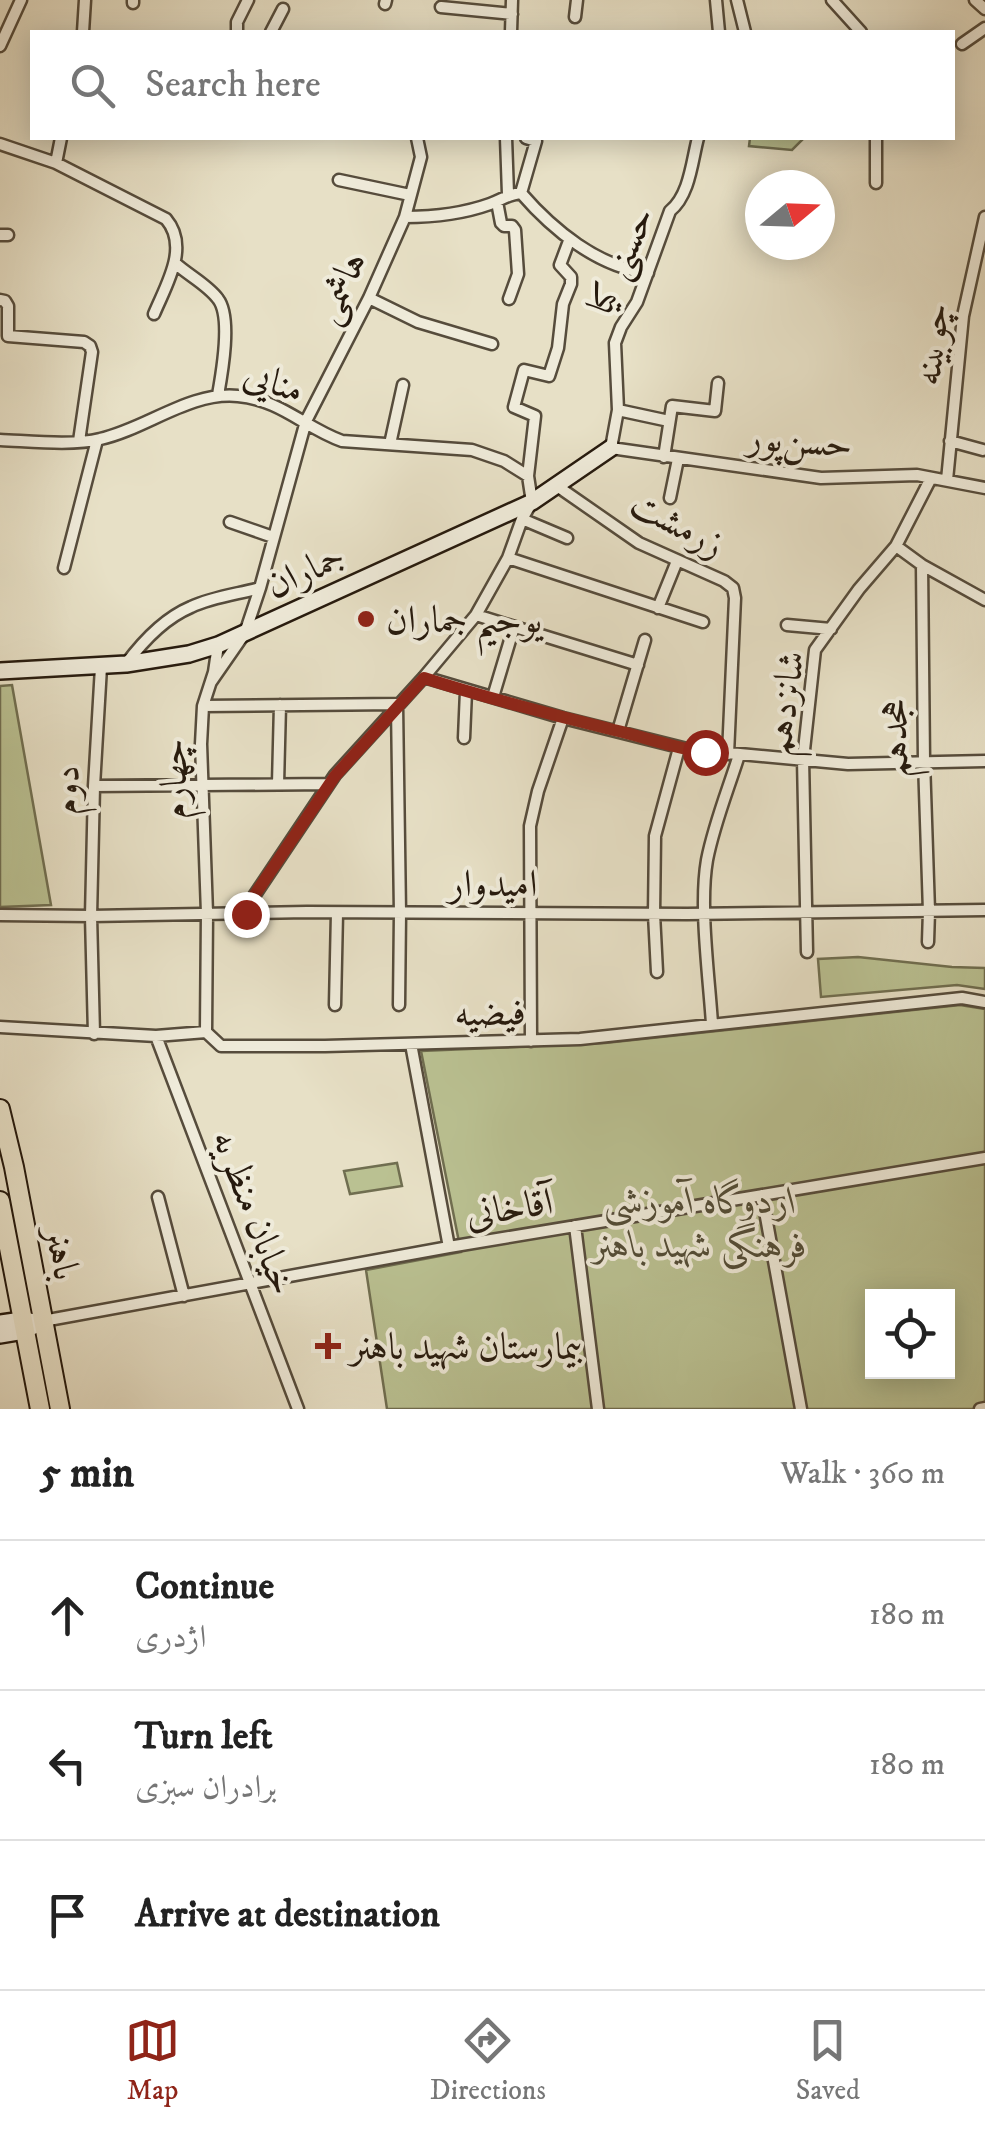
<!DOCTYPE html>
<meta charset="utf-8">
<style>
body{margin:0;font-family:"IM FELL DW Pica",Amiri,serif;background:#f6f6f6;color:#222}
.controls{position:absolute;right:30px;bottom:30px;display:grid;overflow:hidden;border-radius:0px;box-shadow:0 5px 25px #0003}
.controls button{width:90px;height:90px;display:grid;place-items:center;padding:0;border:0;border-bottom:2px solid #e0e0e0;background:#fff;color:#222;font:50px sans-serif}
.compass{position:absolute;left:745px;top:170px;width:90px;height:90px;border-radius:50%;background:#fff;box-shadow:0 5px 25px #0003;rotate:71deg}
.stop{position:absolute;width:30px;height:30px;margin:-22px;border:8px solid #8f2418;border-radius:50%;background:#fff}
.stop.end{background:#8f2418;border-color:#fff;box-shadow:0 2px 10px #0008}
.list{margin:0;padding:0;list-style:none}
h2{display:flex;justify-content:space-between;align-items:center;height:130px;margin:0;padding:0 40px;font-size:42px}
h2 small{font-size:32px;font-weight:400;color:#767676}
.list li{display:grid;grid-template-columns:65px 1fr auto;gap:30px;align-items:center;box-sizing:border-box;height:150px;padding:0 40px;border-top:2px solid #e0e0e0}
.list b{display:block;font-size:38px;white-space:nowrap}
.list p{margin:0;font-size:32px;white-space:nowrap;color:#767676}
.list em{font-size:32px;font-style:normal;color:#767676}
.icon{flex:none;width:55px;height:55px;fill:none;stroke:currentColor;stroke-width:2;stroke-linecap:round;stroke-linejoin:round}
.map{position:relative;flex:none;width:985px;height:1409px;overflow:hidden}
.search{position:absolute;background:#fff;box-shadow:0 5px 25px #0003;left:30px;right:30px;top:30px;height:110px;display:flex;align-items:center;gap:25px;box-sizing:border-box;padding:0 35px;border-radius:0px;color:#767676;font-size:38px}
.sheet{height:580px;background:#fff}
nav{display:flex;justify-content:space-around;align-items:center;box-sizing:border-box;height:140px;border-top:2px solid #e0e0e0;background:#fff;font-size:28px;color:#767676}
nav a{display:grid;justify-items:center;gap:5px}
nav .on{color:#8f2418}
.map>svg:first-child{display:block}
.green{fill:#bac192;stroke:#706e50;stroke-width:2.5;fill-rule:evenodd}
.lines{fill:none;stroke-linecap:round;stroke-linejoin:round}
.street-casing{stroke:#564c3c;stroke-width:15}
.secondary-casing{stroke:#261a0e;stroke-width:20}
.primary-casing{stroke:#261a0e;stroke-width:22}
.street{stroke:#efebda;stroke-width:10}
.secondary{stroke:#efebda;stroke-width:15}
.primary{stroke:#e7e0c6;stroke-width:18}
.route{stroke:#8f2418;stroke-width:12}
.poi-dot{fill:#8f2418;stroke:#efebda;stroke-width:4}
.labels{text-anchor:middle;stroke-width:8;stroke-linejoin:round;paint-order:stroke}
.street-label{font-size:38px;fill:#261a0e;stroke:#efebda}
.poi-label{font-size:38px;fill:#261a0e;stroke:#efebda;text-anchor:start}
.park-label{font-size:38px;font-style:italic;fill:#524c36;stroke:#efebda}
</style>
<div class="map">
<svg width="985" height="1409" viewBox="0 0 985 1409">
<rect width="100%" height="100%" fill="#e7e0c6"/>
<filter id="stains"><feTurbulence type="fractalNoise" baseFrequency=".002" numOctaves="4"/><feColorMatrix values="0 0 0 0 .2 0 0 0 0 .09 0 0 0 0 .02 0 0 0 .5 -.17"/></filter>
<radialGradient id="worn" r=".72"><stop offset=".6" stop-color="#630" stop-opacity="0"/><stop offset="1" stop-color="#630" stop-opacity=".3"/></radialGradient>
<path class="green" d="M 750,138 L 804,138 L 792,150 L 749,146 Z
M 12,685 L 51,905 L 0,907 L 0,686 Z
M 858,957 L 952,967 L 985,968 L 985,989 L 957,985 L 821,997 L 818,959 Z
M 960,1005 L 985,1009 L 985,1409 L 387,1409 L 366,1270 L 461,1252 L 421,1051 L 605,1043 ZM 872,1296 L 948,1296 L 948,1372 L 872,1372 Z
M 397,1163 L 402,1186 L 350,1194 L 344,1171 Z"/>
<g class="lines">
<defs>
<path id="street" d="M 716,0 L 719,32
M 737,0 L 745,32
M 832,0 L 861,32
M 975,0 L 985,9
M 133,3 L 133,0
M 385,4 L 386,0
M 441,7 L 512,14
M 575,17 L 577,0
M 83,32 L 85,0
M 237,32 L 237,22 L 248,0
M 271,32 L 283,9
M 511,32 L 512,0
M 962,44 L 985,28
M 0,46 L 21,0
M 506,138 L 508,194
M 698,138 C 692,160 690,195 670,211 L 637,302 L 621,327 L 615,343 L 618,410 L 611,448 L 821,478 L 917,475 L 985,488
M 876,138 L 876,183
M 0,144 L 56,163 L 166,219 C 190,247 166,285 154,314
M 56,163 L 61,138
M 339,180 L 410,195
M 521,193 C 553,230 598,267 648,273
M 521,193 L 536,141 L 526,138
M 497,202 L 501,223 L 504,226 L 512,226 L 515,230 L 518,274 L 509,299
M 405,217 C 434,217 462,214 490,204 C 502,200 508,194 521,193
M 0,235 L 8,235
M 175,263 C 188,275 208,285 218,299 C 232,317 222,373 218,395
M 369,298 L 418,322 L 492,344
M 0,300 L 5,301 L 8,306 L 8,336 L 84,342 L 90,346 L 92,352 L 79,441
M 618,410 L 669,421
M 0,440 C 28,441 73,446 100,439 C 146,429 190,391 238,396 C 281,400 305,428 342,441 L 472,450 L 504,461 L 528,476
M 950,441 L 983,450
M 390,444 L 403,385
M 664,457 L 672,406 L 715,411 L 718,383
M 947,480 L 963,316 L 985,217
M 557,486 L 639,543 L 724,581 L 733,588 L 735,598 L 728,754
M 670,498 L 678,459
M 522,519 L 567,538
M 230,522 L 273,537
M 896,546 L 922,565 L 985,600
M 508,558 L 703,622
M 922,565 L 924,761 L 929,911 L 928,942
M 64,568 L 97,440
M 658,608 L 677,561
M 476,615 L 638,665
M 787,625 L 831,629
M 126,664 C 143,641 165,618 191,607 C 212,597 238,594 260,588
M 424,677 L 563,718 L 687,749 L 848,764 L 985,761
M 211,682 L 245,633 L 260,588 L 306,421 L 369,298 L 405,217 L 421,157 L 417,138
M 493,697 L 514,627
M 397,705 L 400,913 L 399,1005
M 203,706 L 397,704
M 618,731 L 645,640
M 464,738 L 466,691
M 278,784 L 280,705
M 94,786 L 329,784
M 245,914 L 254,896 L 335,775 L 424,677 L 476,615 L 508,558 L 522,519 L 532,502 L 528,476 L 535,416 L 514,407 L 524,370 L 549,376 L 558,348 L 563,304 L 571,284 L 571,277 L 560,265 L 569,241
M 0,915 L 91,916 L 307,912 L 687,914 L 985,910
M 807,952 L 803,759 L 815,650 L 859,589 L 896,546 L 931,478
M 657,972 L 654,914 L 655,836 L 679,748
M 335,1005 L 337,913
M 712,1024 C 709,976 699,906 707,860 C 714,824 728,790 739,755
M 0,1027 L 156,1036 L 206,1032 L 221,1046 L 325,1046 L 580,1039 L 962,998 L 985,1002
M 206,1032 L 207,913 L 201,744 L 203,706 L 214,672 L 218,645
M 94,1034 L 91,916 L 94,786 L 101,667
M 156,1036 L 298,1409
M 531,1041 L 530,826 L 538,791 L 563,718
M 411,1044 L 449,1247
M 762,1195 L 801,1409
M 158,1197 L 184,1296
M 575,1226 L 598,1409
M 43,1321 L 449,1247 L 985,1158
M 980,1409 L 985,1408"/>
<path id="secondary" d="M 0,671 L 126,664 L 189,654 L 218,645 L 532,502 L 611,448
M 0,1323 L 22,1320 L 35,1322
M 0,1335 L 24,1331 L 43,1321"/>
<path id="primary" d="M 0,1109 L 14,1167 L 60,1409
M 0,1201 L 40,1409"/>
</defs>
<use href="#street" class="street-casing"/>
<use href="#secondary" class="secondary-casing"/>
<use href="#primary" class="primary-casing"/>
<use href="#street" class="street"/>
<use href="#secondary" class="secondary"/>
<use href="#primary" class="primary"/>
</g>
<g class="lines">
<path class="route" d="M 246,914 L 254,896 L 335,776 L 424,678 C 486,698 550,714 614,730 C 645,737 673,748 705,752"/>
</g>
<g class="poi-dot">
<circle cx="366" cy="619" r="10"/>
<path d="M323 1331h10v10h10v10h-10v10h-10v-10h-10v-10h10z"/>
</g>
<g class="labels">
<g class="street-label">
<text transform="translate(620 260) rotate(-66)" y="13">حسنی کیا</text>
<text transform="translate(339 287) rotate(-64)" y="13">هاشمی</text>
<text transform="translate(931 344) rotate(-83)" y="13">چوبینه</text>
<text transform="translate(274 381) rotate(18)" y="13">منایی</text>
<text transform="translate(800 440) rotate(4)" y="13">حسن‌پور</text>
<text transform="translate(678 523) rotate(28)" y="13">زرمشت</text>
<text transform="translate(305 570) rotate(-24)" y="13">جماران</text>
<text transform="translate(784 703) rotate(-82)" y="13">شانزدهم</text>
<text transform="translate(894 738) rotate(-91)" y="13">هجدهم</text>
<text transform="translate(173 779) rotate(-91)" y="13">چهارم</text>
<text transform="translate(65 790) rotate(-88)" y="13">دوم</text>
<text x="493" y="896">امیدوار</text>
<text transform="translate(490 1012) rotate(-1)" y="13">فیضیه</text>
<text transform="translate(509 1207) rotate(-9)" y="13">آقاخانی</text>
<text transform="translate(255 1212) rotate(69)" y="13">خیابان منظریه</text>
<text transform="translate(63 1253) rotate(79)" y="13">باهنر</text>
</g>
<g class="poi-label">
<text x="386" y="632">یوجیم جماران</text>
<text x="350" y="1359">بیمارستان شهید باهنر</text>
</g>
<g class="park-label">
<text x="700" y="1213">اردوگاه آموزشی<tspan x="700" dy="44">فرهنگی شهید باهنر</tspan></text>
</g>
</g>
<rect width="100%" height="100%" filter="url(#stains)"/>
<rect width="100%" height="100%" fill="url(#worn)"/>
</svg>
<div class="controls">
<button><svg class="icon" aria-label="locate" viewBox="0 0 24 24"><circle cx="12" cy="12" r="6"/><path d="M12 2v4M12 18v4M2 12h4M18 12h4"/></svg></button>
</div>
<svg class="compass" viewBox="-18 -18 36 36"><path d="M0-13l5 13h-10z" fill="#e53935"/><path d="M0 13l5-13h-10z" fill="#767676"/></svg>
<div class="stop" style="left:705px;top:752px"></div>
<div class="stop end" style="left:246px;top:914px"></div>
<div class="search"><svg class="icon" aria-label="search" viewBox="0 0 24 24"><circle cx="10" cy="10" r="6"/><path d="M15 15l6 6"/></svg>Search here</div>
</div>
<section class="sheet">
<h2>5 min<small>Walk · 360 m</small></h2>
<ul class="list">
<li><svg class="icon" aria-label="ahead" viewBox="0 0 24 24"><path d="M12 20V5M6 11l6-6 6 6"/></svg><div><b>Continue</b><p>اژدری</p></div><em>180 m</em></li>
<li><svg class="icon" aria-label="left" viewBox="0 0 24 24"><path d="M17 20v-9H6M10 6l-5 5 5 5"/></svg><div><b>Turn left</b><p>برادران سبزی</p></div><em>180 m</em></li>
<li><svg class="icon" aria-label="arrive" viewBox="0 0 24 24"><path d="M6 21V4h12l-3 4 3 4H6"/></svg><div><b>Arrive at destination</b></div></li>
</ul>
</section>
<nav>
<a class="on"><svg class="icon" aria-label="map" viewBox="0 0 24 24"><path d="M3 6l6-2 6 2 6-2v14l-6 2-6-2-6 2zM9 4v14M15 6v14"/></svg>Map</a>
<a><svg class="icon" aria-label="directions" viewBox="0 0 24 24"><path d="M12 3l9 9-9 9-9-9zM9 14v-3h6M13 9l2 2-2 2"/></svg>Directions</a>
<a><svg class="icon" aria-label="saved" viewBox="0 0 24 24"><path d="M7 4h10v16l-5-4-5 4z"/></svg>Saved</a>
</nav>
